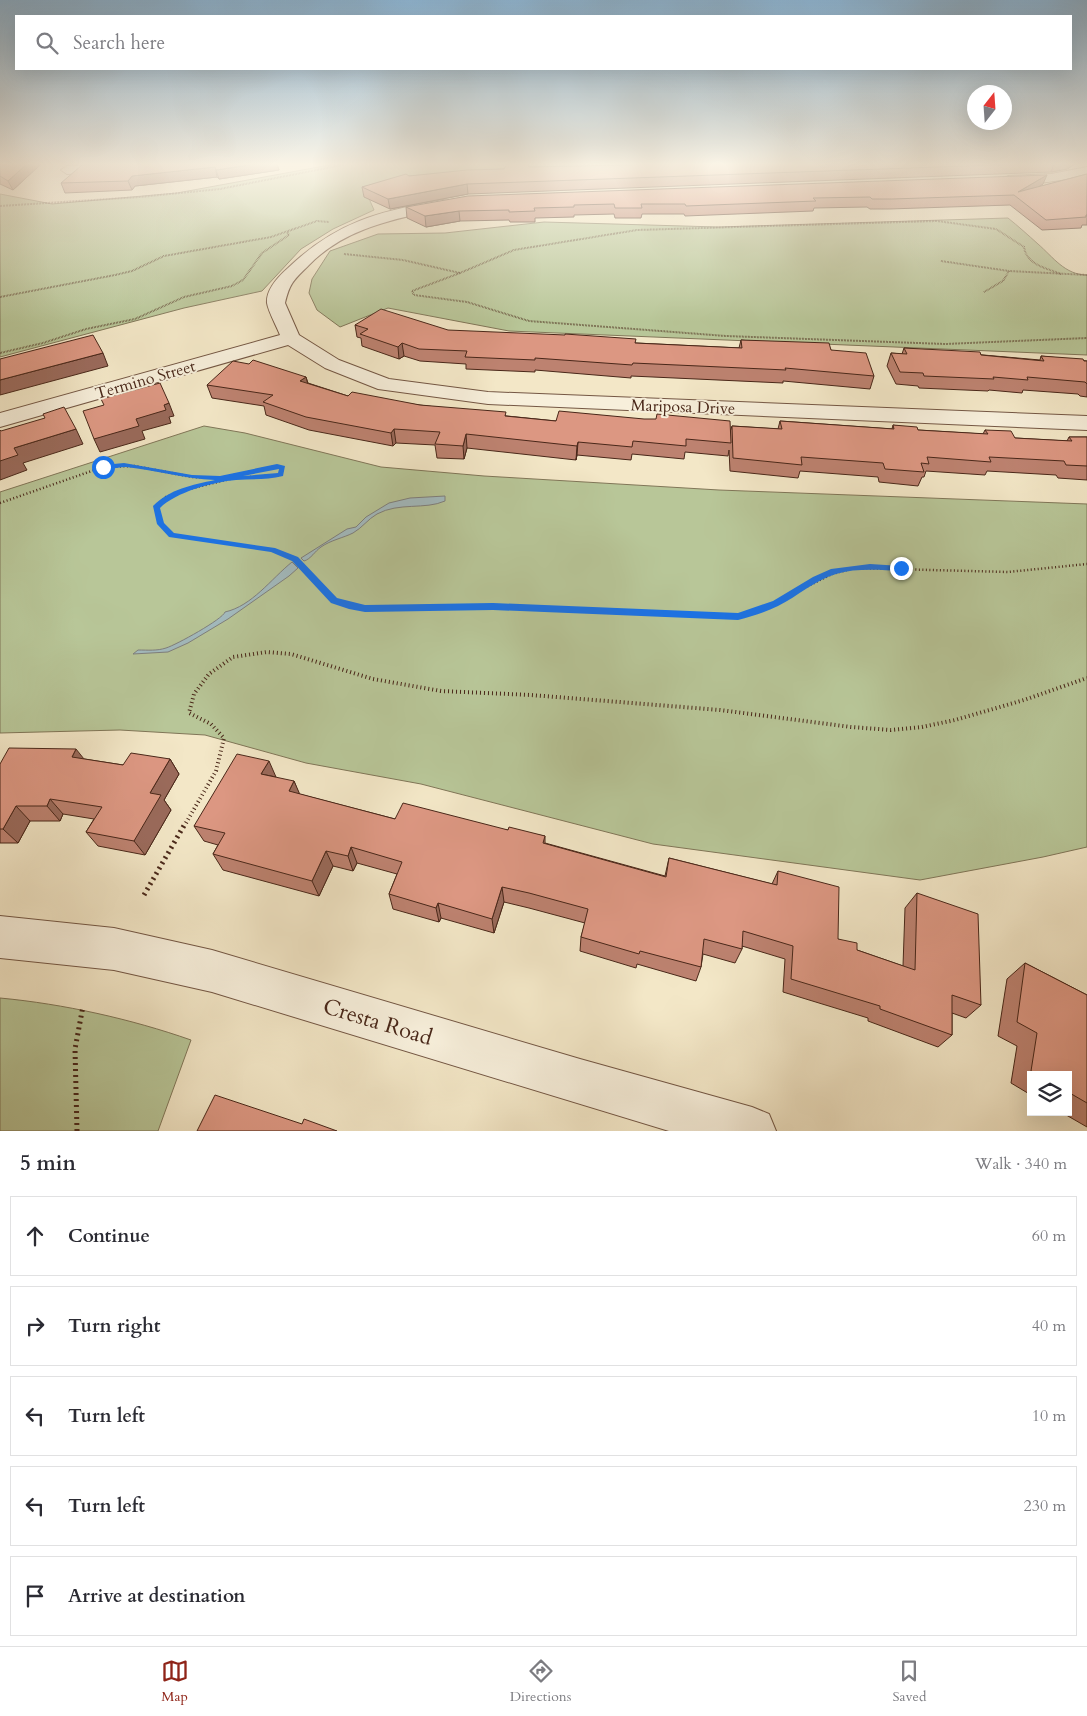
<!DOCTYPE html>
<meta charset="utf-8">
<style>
body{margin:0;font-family:Cardo,serif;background:#f7f7f7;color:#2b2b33}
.controls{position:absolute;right:15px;bottom:15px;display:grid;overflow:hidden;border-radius:0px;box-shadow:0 5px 20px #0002}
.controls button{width:45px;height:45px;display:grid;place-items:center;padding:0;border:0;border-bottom:1px solid #e1e1e2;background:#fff;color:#2b2b33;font:25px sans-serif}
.compass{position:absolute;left:967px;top:85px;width:45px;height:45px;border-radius:50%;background:#fff;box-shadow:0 5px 20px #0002;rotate:17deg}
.stop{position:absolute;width:15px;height:15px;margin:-11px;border:4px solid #1a73e8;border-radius:50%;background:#fff}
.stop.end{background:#1a73e8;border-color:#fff;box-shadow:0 1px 5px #0008}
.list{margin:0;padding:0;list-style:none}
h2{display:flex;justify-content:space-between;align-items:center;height:65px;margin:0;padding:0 20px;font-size:21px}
h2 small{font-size:16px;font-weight:400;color:#7c7c81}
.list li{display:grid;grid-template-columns:32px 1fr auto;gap:15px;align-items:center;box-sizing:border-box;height:80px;margin:0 10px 10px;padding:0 10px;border:1px solid #e1e1e2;border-radius:0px}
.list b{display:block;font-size:19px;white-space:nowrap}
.list em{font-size:16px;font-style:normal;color:#7c7c81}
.icon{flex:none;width:28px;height:28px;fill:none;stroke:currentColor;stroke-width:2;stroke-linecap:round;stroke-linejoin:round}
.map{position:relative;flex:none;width:1087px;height:1131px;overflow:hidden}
.search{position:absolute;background:#fff;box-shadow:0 5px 20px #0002;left:15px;right:15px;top:15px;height:55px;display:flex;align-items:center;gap:12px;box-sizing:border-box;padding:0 18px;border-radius:0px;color:#7c7c81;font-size:19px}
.sheet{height:515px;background:#fff}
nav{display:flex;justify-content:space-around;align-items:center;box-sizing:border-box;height:70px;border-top:1px solid #e1e1e2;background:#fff;font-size:14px;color:#7c7c81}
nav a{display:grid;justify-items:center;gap:2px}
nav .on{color:#8f2418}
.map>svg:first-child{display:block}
.green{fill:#b8c698;stroke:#807658}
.water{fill:#a3bcc1;stroke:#7f807e}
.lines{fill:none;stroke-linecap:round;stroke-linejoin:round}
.minor-casing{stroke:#745744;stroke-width:2}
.path-far3{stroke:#492719;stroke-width:2;stroke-dasharray:0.5 1;stroke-linecap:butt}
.path-far2{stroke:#492719;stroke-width:2.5;stroke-dasharray:1 2.5;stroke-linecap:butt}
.path-far1{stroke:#492719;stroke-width:4;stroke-dasharray:1 3;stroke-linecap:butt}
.path{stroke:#492719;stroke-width:5;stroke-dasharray:2 4;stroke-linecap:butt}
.minor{fill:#f7efdb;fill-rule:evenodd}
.wall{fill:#bd8270;stroke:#492719}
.shaded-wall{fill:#9a6a5b;stroke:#492719}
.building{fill:#dc9782;stroke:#492719}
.route{fill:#1a73e8;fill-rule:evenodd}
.labels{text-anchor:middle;stroke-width:4;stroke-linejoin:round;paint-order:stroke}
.far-street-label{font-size:16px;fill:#492719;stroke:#f7efdb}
.near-street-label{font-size:22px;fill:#492719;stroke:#f7efdb}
</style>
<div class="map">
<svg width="1087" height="1131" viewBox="0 0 1087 1131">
<rect width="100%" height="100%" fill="#f3e7c7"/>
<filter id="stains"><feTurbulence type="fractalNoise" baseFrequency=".004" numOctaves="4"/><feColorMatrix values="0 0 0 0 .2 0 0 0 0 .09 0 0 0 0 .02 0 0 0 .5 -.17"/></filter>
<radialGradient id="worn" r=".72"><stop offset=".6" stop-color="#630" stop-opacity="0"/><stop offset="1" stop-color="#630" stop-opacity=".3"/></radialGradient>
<path class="green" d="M 335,164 L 754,164 L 442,173 L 364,187 L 374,210 L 333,229 L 301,249 L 262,291 L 184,308 L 0,357 L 0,194 L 52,204 L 177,193 Z
M 1008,218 C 1018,226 1028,235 1038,244 C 1053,257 1065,275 1087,275 L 1087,355 L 509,331 L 388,308 L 340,327 L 317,310 L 309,293 L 312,279 L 330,251 L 378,234 L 445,233 L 544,222 L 718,227 Z
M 204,426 L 245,433 L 381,467 L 484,476 L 719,490 L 1087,504 L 1087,847 L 1043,857 L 920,880 L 653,844 L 421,784 L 306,763 L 205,735 L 120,730 L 0,733 L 0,492 Z
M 0,998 C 64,1004 131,1019 191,1040 L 158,1131 L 0,1131 Z"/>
<path class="water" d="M 445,496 L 445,501 C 425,510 399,502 377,514 C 368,519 362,528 353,533 C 343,538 331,540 321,547 C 315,551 311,559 304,561 L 301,558 L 347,529 L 356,527 L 366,517 L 389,503 L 410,498 Z
M 292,562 L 298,568 L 289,576 L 228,619 L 188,643 L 168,652 L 133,654 L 138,650 C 148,650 157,651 166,648 C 176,645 223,619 225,612 C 252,606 271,579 292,562 Z"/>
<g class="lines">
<defs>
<path id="minor" d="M 108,164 L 186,164 L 180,168 L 67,174 L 61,170 L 67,166 Z
M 1087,167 L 1087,175 C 1072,178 1011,191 1001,180 L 1008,176 L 1051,174 Z
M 443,200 L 448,201 L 450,204 L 448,207 C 398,219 347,226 309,265 C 294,280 290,282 285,303 L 299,335 L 339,360 L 389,379 L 488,392 L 1087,416 L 1087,430 L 488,404 L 378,389 L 325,368 L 288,345 L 0,427 L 0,413 L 280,335 C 277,327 268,311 267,303 C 266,289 279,276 288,268 C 336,222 379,211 443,200 Z
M 0,916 L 114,928 L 212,950 L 580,1059 L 752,1107 L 769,1114 L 776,1131 L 669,1131 L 212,992 L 114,970 L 0,958 Z"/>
</defs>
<use href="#minor" class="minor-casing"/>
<path class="path-far3" d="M 0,206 L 140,197 L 220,189 L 347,164
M 344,254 L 403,260 L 460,273 L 412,291 L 414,295 L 467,302 L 529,321 L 726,336 L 945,344 L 1087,338
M 941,261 L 1009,271
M 460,273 L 514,250 L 637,230 L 937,221 L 996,229 L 1024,247 C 1027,265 1046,268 1061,274
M 984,292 L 1003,281 L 1009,271 L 1087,275
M 0,297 L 115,275 L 132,271 L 164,256 L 271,237 L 317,221 L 329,222
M 0,353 L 43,343 L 86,329 L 135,319 L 184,297 L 232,286 L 243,280 L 262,253 L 289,235 L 287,232"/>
<path class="path-far2" d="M 0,503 L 103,467 L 135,466 L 192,477 L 220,478 L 277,466 L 283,468 L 281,475 L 234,478 L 189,489 L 166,497 L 156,507 L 160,524 L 172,535 L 272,550 L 295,559 L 322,588
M 804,588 L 832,574 L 854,568 L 1008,572 L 1087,564"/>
<path class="path-far1" d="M 321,586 L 334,601 L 365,609 L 493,607 L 738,617 L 771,606 L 806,586
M 186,823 L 216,771 L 224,738 L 211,724 L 189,713 L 194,694 L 209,674 L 233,657 L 267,652 L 291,654 L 373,679 L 441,691 L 531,695 L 720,710 L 851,727 L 891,730 L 922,727 L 955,720 L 1024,700 L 1087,678"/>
<path class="path" d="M 144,895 L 186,822
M 77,1131 L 75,1049 L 83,1006"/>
<use href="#minor" class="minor"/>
</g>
<path class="wall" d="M 0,164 L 41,164 L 13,190 L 0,184 Z
M 108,164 L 277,164 L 279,170 L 219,179 L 217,177 L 135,186 L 132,190 L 65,193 L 61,183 Z
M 631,164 L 1075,164 L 1067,169 L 1051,172 L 468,194 L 390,209 L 364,197 L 362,187 L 409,176 L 529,167 L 631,165 Z
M 1087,174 L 1087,225 L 1082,225 L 1081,228 L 1042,230 L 1010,205 L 889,209 L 870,209 L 867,207 L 814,208 L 813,211 L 685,216 L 684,214 L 642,214 L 641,218 L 615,218 L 614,214 L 574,215 L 574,217 L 535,218 L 535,222 L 510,222 L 509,220 L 460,221 L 426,227 L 407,218 L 406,207 L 1043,184 L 1039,187 Z
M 355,325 L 636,343 L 739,348 L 741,340 L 831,350 L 874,376 L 870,389 L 783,381 L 783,383 L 631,376 L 631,378 L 535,370 L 535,372 L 466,369 L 466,364 L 420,361 L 404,356 L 399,359 L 362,346 L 361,338 L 357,337 Z
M 904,348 L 1040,360 L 1041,356 L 1087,361 L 1087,397 L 1080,396 L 1078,394 L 1023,390 L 1022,393 L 989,390 L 988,391 L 919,388 L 918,386 L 896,384 L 887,366 L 891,353 L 902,354 Z
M 306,377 L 308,383 L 348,396 L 507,416 L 556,421 L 730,432 L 732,426 L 778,429 L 780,421 L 892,429 L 893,425 L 918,430 L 983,434 L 985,430 L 1015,438 L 1067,441 L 1069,437 L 1087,437 L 1087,480 L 1058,478 L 1056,475 L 987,471 L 985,475 L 926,471 L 924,477 L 922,477 L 918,486 L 879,482 L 878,477 L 800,471 L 798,478 L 730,471 L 729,450 L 728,456 L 685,452 L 684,459 L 632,454 L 631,460 L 577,455 L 576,460 L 467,448 L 464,459 L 437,458 L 435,445 L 396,443 L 393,446 L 309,430 L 266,415 L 264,406 L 212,398 L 207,385 Z
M 84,759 L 123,765 L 170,759 L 179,774 L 164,800 L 171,810 L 145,855 L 98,846 L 86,832 L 94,819 L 63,814 L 60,821 L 30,821 L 18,843 L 0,843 L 0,764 Z
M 294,781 L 299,794 L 395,819 L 508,830 L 545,836 L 545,843 L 665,876 L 669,858 L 772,884 L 778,871 L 838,939 L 857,950 L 903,966 L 905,908 L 917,893 L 981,1005 L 966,1018 L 952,1013 L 952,1035 L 938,1047 L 868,1021 L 868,1018 L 783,992 L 785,959 L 742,946 L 742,949 L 735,963 L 703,954 L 701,967 L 696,981 L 637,964 L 636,968 L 580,951 L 581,937 L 585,923 L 529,908 L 504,902 L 494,933 L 441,918 L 439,922 L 393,909 L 389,894 L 397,874 L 357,863 L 353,871 L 333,866 L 319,896 L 223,870 L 213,854 L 218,845 L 204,841 L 194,826 Z
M 1025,963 L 1087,995 L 1087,1127 L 1061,1112 L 1068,1112 L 1068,1075 L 1031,1075 L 1031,1095 L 1011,1083 L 1017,1046 L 998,1036 L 1007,979 Z"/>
<path class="shaded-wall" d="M 27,164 L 41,164 L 13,190 L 8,181 Z
M 255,164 L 277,164 L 279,170 L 219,179 L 216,170 Z
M 1054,164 L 1075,164 L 1067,169 L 1051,172 Z
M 215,167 L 217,177 L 135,186 L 132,190 L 128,181 L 132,176 Z
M 1047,175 L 1043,184 L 1020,199 L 1018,192 Z
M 467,184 L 468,194 L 390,209 L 388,199 Z
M 459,211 L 460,221 L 426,227 L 425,216 Z
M 402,343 L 404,356 L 399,359 L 398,347 Z
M 103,353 L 108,366 L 0,395 L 0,380 Z
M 306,377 L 309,389 L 300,381 Z
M 169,403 L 174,416 L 169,417 L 171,423 L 142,431 L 145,439 L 100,452 L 94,439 L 164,405 Z
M 76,429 L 83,444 L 23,463 L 27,470 L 0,480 L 0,461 L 14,448 Z
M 394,429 L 396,443 L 393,446 L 391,433 Z
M 466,434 L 467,448 L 464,459 L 463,446 Z
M 578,442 L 577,455 L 576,460 L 577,446 Z
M 76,749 L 88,764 L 72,757 Z
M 170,759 L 179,774 L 164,800 L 171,810 L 145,855 L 134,841 L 150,793 Z
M 269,761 L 276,777 L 261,774 Z
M 294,781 L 301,797 L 289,791 Z
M 50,799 L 63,814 L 60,821 L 47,806 Z
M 16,806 L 30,821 L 18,843 L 3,829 Z
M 351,847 L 357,863 L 353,871 L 348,856 Z
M 326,851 L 333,866 L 319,896 L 312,881 Z
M 502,887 L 504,902 L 494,933 L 492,919 Z
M 438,903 L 441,918 L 439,922 L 436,908 Z"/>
<path class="building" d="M 0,164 L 27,164 L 8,181 L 0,176 Z
M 109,164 L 255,164 L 216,170 L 215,167 L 132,176 L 128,181 L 61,183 L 82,165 Z
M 507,164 L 528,164 L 529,167 L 632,165 L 632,164 L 1019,164 L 467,184 L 388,199 L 362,187 L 406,174 L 409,176 L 467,170 L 504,169 Z
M 1087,174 L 1087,215 L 1086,215 L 1086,217 L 1046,220 L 1014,195 L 892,199 L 872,199 L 870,197 L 813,198 L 816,201 L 686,206 L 685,204 L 641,204 L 642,208 L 615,208 L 614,204 L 574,205 L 574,207 L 534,208 L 535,211 L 509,212 L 509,210 L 459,211 L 425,216 L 406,207 L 468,196 L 1047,175 L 1018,192 Z
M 381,309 L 448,330 L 565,335 L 565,334 L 636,339 L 635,343 L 742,348 L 741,340 L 829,343 L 831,350 L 866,353 L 874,376 L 785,368 L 786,370 L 633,363 L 632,365 L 535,358 L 535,360 L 465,357 L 467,351 L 419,349 L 402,343 L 398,347 L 360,334 L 368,329 L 355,325 Z
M 93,335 L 103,353 L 0,380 L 0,359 Z
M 904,348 L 980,352 L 981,355 L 1044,361 L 1041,356 L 1083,359 L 1084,361 L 1087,361 L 1087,384 L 1085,382 L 1027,377 L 1028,380 L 993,377 L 994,379 L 924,376 L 923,373 L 900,372 L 891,353 L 907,354 Z
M 253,360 L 306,377 L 300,381 L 348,396 L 352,392 L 420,405 L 506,412 L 505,416 L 556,421 L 559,411 L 644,419 L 656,419 L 657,414 L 730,421 L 731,443 L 686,439 L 686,446 L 633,441 L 632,447 L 578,442 L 577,446 L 466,434 L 463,446 L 435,444 L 440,432 L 394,429 L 391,433 L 306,417 L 263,402 L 273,395 L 207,385 L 233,361 L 249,364 Z
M 160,383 L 169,403 L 164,405 L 166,410 L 136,419 L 139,426 L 94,439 L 83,411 L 104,405 L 101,399 Z
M 64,407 L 76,429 L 14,448 L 18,455 L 0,461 L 0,430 L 1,431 L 45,418 L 43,414 Z
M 780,421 L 894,429 L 893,425 L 917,427 L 918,430 L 988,434 L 985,430 L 1011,431 L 1015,438 L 1072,441 L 1069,437 L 1087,437 L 1087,466 L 1066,465 L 1064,461 L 989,457 L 991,462 L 927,457 L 929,464 L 921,463 L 924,472 L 885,469 L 883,463 L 801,457 L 802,465 L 733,458 L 732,426 L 782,429 Z
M 9,748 L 76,749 L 72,757 L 123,765 L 131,753 L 170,759 L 150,793 L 161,795 L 134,841 L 86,832 L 102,807 L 50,799 L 47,806 L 16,806 L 3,829 L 0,829 L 0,764 Z
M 237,754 L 269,761 L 261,774 L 294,781 L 289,791 L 395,819 L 403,803 L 508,830 L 509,827 L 545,836 L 543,843 L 666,877 L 669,858 L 777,885 L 778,871 L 839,887 L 838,939 L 857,943 L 857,950 L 915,970 L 917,893 L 978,914 L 981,1005 L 952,995 L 952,1035 L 880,1009 L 880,1006 L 791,979 L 793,946 L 743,931 L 742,949 L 704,939 L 701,967 L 640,951 L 639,954 L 581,937 L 588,909 L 529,893 L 502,887 L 492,919 L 438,903 L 436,908 L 389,894 L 402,862 L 351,847 L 348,856 L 326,851 L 312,881 L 213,854 L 225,833 L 194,826 Z
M 1025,963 L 1087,995 L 1087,1103 L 1068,1092 L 1068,1075 L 1038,1075 L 1031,1071 L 1037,1033 L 1017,1022 Z
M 215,1095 L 302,1124 L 304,1119 L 337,1131 L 197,1131 Z"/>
<linearGradient id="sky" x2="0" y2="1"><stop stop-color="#8cb7d8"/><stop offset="0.51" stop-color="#faf4e6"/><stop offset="1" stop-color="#faf4e6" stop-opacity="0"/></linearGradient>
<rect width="1087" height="322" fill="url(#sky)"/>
<path class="route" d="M 124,463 L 192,475 L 220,476 L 277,464 L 285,466 L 283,476 C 267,480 252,479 236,480 C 213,482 176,492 160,508 L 164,523 L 174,533 L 275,548 L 298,557 L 337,598 L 365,605 L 493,603 L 738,613 L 773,601 L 813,577 L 831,569 L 870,564 L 901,566 L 905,568 L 901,571 C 880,570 856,568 836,574 C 815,580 798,596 778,606 C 766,612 752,616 738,620 L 493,610 L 365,612 L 349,609 L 331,603 L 292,561 L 271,552 L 169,537 L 157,524 L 153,506 C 170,489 192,485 215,480 C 185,479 156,470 126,467 C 117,467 106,471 99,467 L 103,465 ZM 279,469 L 278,473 L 243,476 Z"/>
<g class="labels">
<g class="far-street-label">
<text transform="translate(145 379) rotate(-16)" y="6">Termino Street</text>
<text transform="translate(683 406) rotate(2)" y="6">Mariposa Drive</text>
</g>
<g class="near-street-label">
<text transform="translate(378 1021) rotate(17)" y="8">Cresta Road</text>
</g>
</g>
<rect width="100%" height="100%" filter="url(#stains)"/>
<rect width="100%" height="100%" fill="url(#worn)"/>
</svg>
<div class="controls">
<button><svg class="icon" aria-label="layers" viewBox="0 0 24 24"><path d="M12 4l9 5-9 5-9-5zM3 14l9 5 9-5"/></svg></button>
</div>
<svg class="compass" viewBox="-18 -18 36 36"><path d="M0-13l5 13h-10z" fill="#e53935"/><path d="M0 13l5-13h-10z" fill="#7c7c81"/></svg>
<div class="stop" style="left:103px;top:467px"></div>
<div class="stop end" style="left:901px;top:568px"></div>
<div class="search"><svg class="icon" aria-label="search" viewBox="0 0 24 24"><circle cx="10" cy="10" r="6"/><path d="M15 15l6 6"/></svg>Search here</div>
</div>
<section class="sheet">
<h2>5 min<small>Walk · 340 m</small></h2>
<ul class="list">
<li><svg class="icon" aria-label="ahead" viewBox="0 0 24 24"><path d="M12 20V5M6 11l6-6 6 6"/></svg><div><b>Continue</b></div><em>60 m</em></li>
<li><svg class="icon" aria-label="right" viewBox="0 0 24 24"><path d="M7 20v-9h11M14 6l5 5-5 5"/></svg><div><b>Turn right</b></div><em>40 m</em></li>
<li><svg class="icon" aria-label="left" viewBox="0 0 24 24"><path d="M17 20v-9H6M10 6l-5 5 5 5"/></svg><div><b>Turn left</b></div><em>10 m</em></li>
<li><svg class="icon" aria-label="left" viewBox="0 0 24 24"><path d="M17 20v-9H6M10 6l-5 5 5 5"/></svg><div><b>Turn left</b></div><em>230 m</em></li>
<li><svg class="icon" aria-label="arrive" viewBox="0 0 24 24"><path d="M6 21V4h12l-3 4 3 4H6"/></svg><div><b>Arrive at destination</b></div></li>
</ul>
</section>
<nav>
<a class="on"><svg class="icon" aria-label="map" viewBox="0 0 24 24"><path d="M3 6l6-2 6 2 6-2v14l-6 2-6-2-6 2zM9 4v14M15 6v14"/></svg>Map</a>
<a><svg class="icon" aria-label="directions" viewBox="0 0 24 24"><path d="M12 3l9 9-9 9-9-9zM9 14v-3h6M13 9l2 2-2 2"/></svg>Directions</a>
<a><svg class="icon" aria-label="saved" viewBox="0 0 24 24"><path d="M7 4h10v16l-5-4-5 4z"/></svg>Saved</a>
</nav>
